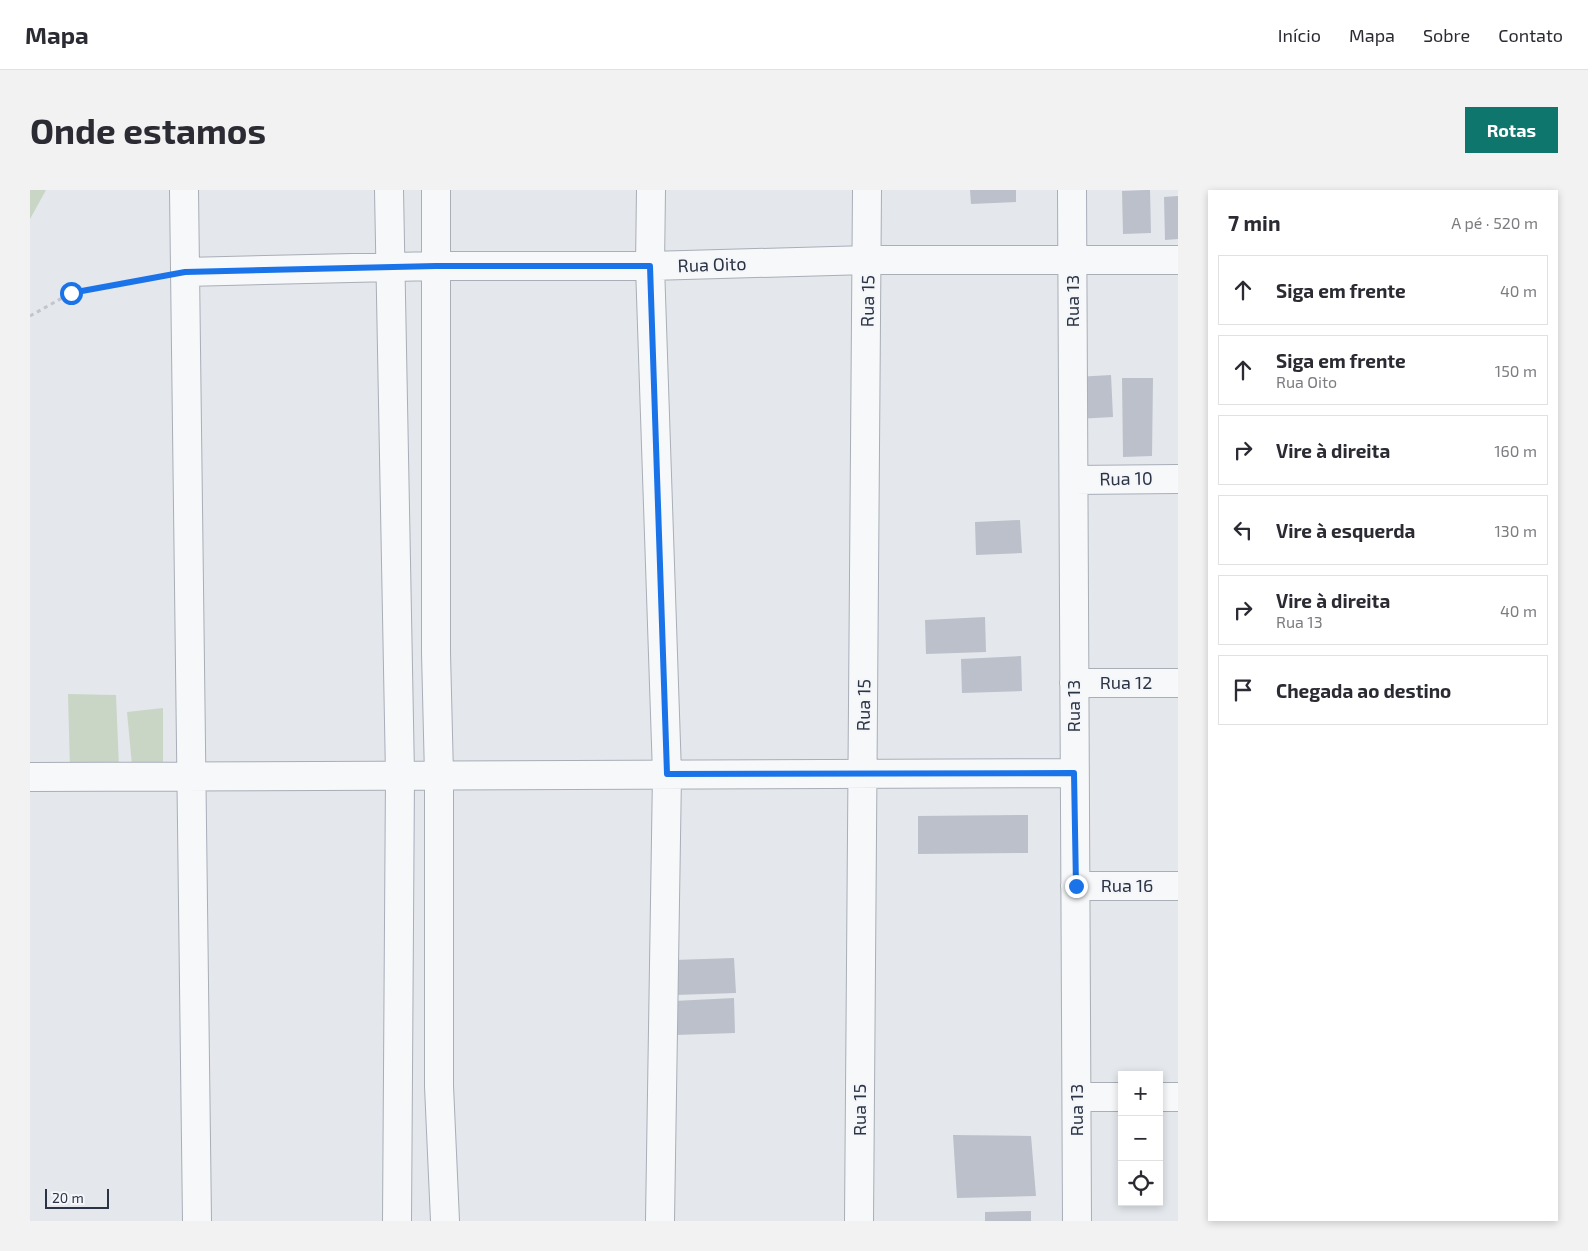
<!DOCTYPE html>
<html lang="pt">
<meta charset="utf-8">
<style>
body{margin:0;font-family:"Exo 2",sans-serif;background:#f2f2f3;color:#2b2b33}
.controls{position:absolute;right:15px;bottom:15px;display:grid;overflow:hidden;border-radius:0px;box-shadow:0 2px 8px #0003}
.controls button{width:45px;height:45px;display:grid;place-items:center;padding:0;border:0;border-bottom:1px solid #e1e1e2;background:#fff;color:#2b2b33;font:25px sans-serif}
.scale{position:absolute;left:15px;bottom:12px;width:64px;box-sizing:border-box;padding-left:5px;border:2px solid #2b3445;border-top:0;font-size:14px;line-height:18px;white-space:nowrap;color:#2b3445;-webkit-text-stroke:4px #f4f6f9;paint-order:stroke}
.stop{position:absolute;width:15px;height:15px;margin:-11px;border:4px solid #1a73e8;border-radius:50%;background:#fff}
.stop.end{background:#1a73e8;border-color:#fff;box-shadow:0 1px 5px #0008}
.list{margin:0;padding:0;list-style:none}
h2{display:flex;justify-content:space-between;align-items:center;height:65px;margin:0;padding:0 20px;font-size:21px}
h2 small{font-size:16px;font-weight:400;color:#7c7c81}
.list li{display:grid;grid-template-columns:32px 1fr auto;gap:15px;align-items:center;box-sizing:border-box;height:70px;margin:0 10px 10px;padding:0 10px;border:1px solid #e1e1e2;border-radius:0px}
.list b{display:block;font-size:19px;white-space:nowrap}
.list p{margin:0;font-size:16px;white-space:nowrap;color:#7c7c81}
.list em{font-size:16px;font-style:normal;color:#7c7c81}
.icon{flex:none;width:28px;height:28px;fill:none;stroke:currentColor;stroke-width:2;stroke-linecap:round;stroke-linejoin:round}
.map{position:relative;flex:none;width:1148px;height:1031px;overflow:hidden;border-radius:0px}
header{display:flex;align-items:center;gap:30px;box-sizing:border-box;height:70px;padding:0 25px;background:#fff;border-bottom:1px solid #e1e1e2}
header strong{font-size:24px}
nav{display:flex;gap:28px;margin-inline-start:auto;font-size:18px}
.intro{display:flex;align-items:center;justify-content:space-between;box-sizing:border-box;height:120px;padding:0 30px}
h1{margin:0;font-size:35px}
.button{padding:12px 22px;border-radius:0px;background:#0f766e;color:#fff;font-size:18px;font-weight:700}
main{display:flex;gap:30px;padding:0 30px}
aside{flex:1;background:#fff;border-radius:0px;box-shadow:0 2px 8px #0003}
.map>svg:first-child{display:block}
.green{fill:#c9d6c5}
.building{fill:#bbc0ca}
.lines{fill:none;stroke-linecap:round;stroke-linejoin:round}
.minor-casing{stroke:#a9aeb7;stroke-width:30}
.path{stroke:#c2c5cb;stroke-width:3;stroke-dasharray:4 4;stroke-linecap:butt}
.minor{stroke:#f7f8fa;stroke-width:28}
.route{stroke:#1a73e8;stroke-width:6}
.labels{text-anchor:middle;stroke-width:4;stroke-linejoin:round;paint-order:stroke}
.street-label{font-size:18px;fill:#2b3445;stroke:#f4f6f9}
</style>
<header>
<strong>Mapa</strong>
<nav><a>Início</a><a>Mapa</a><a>Sobre</a><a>Contato</a></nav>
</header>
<div class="intro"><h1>Onde estamos</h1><a class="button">Rotas</a></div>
<main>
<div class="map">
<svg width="1148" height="1031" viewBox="0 0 1148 1031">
<rect width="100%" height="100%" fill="#e4e7ec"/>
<path class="green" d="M 0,0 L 16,0 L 0,29 Z
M 38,504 L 86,505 L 89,578 L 40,579 Z
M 133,518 L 133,574 L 102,575 L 97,522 Z"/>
<path class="building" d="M 940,0 L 986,0 L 986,12 L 941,14 Z
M 1116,0 L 1120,0 L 1121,43 L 1093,44 L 1092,1 Z
M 1148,6 L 1148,49 L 1135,50 L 1134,7 Z
M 1081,185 L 1083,227 L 1046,229 L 1046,187 Z
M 1092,188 L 1123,188 L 1122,266 L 1093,267 Z
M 990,330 L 992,363 L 946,365 L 945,332 Z
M 955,427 L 956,462 L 896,464 L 895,430 Z
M 991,466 L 992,501 L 932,503 L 931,469 Z
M 998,625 L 998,663 L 888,664 L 888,626 Z
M 704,768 L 706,803 L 645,805 L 644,770 Z
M 704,808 L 705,843 L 645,845 L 644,811 Z
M 923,945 L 1001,946 L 1006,1006 L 927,1008 Z
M 1001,1021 L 1001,1031 L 955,1031 L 955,1022 Z"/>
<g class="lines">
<defs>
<path id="minor" d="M 154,0 L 167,1031
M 359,0 L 370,585 L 367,1031
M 406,0 L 406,463 L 409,585 L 409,896 L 415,1031
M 621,0 L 620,76 L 637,584 L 630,1031
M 1042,0 L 1047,1031
M 155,82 L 406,76 L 620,76 L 838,70 L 1148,70
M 1044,290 L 1148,289
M 1044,493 L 1148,493
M 0,587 L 1044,583
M 1045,696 L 1148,696
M 1047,907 L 1092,907
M 1129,907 L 1148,907
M 829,1031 L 837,0"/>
</defs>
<use href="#minor" class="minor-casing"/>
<path class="path" d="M 0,126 L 41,103 L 132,86"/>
<use href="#minor" class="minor"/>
</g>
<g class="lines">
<path class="route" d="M 41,103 L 155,82 L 406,76 L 620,76 L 637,584 L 1044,583 L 1046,696"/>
</g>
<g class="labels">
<g class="street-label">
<text transform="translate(682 75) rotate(-2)" y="6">Rua Oito</text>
<text transform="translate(838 111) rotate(-89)" y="6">Rua 15</text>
<text transform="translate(1043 111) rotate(-90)" y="6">Rua 13</text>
<text transform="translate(1096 289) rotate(-1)" y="6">Rua 10</text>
<text x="1096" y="499">Rua 12</text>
<text transform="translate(834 515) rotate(-89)" y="6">Rua 15</text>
<text transform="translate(1044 516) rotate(-90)" y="6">Rua 13</text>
<text x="1097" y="702">Rua 16</text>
<text transform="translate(830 920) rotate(-90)" y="6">Rua 15</text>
<text transform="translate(1047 920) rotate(-90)" y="6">Rua 13</text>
</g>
</g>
</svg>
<div class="controls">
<button>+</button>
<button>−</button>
<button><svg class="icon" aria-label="locate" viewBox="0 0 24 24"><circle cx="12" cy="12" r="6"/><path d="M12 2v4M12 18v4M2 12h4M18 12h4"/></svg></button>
</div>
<div class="scale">20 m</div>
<div class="stop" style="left:41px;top:103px"></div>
<div class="stop end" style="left:1046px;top:696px"></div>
</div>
<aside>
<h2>7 min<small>A pé · 520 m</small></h2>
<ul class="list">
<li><svg class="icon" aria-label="ahead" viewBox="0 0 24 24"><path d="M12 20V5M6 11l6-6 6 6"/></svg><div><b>Siga em frente</b></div><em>40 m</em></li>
<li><svg class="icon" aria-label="ahead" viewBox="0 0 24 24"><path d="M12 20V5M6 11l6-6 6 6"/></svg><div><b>Siga em frente</b><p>Rua Oito</p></div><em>150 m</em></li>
<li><svg class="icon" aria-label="right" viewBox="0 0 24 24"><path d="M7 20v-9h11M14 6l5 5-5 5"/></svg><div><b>Vire à direita</b></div><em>160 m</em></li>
<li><svg class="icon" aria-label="left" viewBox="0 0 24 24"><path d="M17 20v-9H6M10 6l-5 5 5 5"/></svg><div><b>Vire à esquerda</b></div><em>130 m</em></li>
<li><svg class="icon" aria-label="right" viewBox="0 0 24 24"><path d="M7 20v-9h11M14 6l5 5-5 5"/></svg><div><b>Vire à direita</b><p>Rua 13</p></div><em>40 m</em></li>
<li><svg class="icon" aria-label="arrive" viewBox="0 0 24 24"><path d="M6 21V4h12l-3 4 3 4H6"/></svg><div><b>Chegada ao destino</b></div></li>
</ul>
</aside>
</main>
